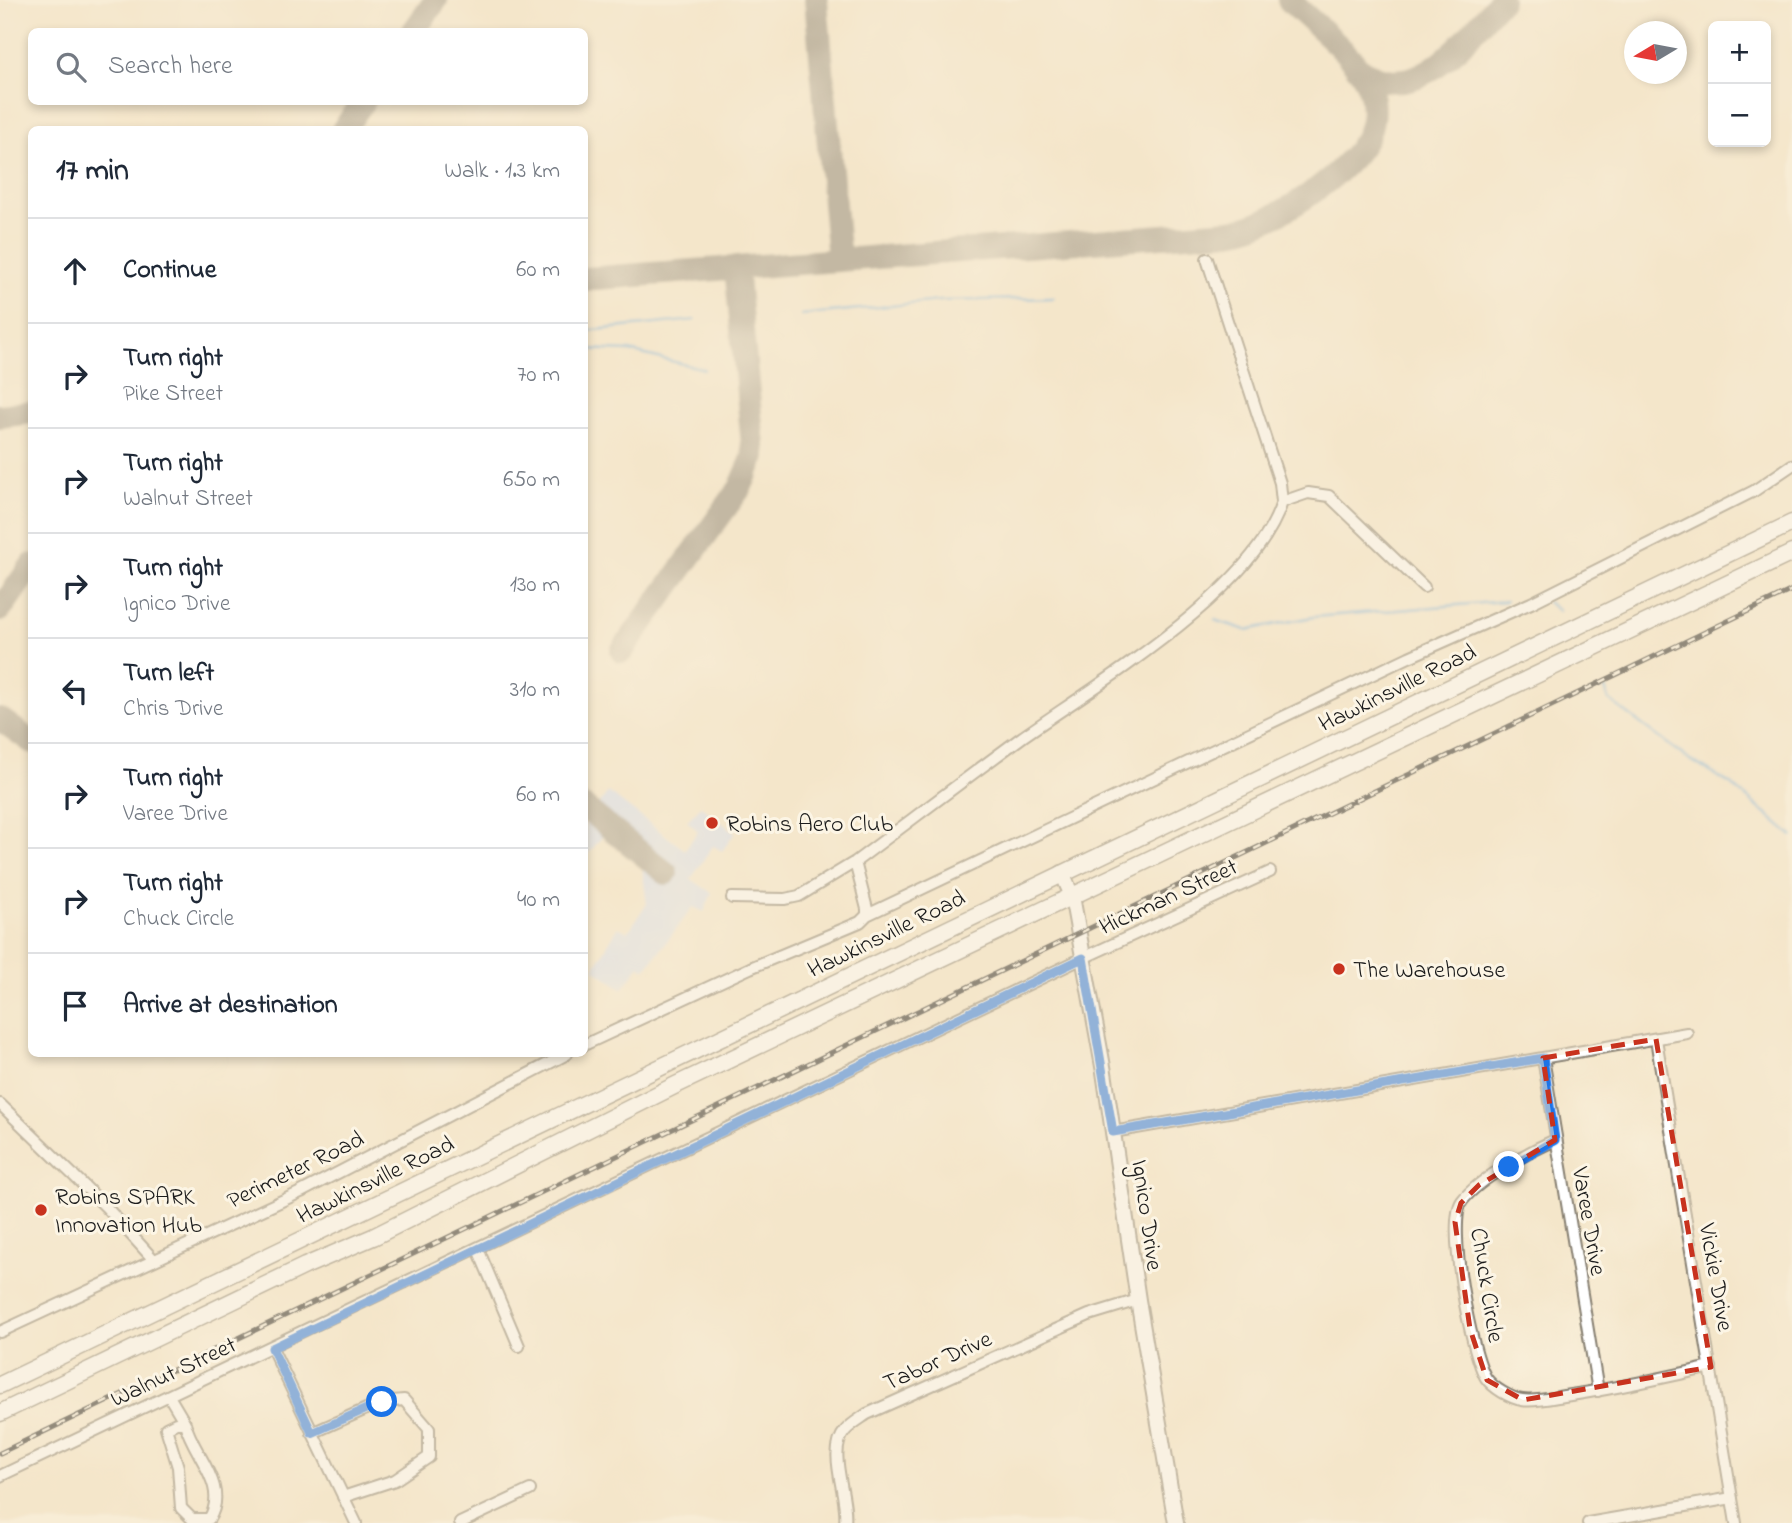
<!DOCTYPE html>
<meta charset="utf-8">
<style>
body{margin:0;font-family:"Indie Flower",sans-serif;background:#f6f6f7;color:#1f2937}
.controls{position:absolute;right:21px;top:21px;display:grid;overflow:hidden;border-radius:10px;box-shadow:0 4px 10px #0003}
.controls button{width:63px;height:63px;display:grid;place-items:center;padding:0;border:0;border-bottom:2px solid #e0e1e3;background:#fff;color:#1f2937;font:35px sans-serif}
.compass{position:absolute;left:1624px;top:21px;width:63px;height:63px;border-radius:50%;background:#fff;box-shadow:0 4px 10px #0003;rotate:260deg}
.stop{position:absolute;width:21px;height:21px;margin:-16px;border:5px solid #1a73e8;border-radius:50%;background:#fff}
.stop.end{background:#1a73e8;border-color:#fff;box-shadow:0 2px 7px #0008}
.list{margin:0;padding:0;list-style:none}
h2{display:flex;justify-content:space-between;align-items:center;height:91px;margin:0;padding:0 28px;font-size:30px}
h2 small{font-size:23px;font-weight:400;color:#747a83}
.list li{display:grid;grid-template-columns:46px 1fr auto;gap:21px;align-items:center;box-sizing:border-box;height:105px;padding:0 28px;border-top:2px solid #e0e1e3}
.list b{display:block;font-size:26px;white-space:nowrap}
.list p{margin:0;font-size:23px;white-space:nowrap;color:#747a83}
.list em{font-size:23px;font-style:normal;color:#747a83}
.icon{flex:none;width:38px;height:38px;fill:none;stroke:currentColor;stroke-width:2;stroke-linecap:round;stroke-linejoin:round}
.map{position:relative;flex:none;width:1792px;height:1523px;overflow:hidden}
.search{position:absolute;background:#fff;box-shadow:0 4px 10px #0003;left:28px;top:28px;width:560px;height:77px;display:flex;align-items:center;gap:18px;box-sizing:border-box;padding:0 24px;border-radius:10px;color:#747a83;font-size:26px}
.panel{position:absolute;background:#fff;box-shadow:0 4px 10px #0003;left:28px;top:126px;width:560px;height:931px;border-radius:10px}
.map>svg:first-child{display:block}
.built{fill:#cbdbf9}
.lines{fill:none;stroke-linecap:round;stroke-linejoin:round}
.stream{stroke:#68acdd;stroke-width:2.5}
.taxiway{stroke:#888173;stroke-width:24}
.street-casing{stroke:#888173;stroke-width:14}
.secondary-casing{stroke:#888173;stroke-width:18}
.primary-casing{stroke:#888173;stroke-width:19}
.street{stroke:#fff;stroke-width:10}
.secondary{stroke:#fff;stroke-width:14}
.primary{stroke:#fff;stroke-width:16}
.rail-casing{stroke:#1c1c1c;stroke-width:5}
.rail{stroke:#fcf5e5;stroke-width:2.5;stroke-dasharray:8;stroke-linecap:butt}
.route{stroke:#1a73e8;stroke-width:9}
.marked{fill:none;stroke:#c8321e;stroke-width:5;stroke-dasharray:14 9;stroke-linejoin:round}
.poi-dot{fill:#c8321e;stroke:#fcf5e5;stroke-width:2.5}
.labels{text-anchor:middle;stroke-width:6;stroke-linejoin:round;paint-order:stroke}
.street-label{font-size:24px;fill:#1c1c1c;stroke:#fcf5e5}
.poi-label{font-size:24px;fill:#1c1c1c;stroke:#fcf5e5;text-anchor:start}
</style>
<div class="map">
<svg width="1792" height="1523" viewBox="0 0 1792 1523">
<rect width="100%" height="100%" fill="#fcf5e5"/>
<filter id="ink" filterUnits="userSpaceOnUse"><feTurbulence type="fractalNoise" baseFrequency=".0143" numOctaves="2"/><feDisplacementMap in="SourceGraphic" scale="14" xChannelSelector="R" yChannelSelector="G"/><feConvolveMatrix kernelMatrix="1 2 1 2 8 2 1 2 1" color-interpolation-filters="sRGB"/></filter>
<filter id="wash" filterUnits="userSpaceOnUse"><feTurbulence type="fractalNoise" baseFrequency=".00686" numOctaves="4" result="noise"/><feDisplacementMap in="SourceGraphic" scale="28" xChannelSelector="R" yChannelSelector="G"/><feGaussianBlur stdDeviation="1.57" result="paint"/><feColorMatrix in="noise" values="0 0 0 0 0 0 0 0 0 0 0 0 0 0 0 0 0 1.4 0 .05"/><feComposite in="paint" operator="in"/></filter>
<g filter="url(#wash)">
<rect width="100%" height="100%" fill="#f4e6ca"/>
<path class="built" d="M 608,792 L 685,850 L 698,831 L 687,821 L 701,806 L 735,833 L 722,851 L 713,846 L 691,879 L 712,893 L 704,912 L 693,907 L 645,970 L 640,965 L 623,989 L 594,969 L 618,927 L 628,932 L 647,904 L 642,867 L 602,837 L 585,858 L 585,822 Z"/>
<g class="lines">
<path class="stream" d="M 801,315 L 939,301 L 1054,298
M 584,331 L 695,320
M 584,349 L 629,351 L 704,369
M 1547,602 L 1559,611
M 1215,620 L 1246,630 L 1313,617 L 1506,601
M 1605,688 L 1609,700 L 1684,756 L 1732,785 L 1792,836"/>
<path class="taxiway" d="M 816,0 L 839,260
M 413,32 L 436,0
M 1357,67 C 1418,111 1464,39 1501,0
M 343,130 L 363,102
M 584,279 L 1230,231 C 1272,226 1350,174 1368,134 C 1374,119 1374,102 1369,87 C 1358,57 1312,23 1289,0
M 0,416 L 32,412
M 0,610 L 32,565
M 622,651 L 740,488 L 754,456 L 736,267
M 0,719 L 32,742
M 584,807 L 666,873"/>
</g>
</g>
<g filter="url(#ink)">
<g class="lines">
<defs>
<path id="street" d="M 1207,259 L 1280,483 L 1282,502
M 732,898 L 785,899 L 799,896 L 855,862 C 910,821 965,779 1021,738 C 1096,685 1255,591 1282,502 L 1308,493 L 1329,496 L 1424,587
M 867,915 L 1409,657 L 1531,603 L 1754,491 L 1792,465
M 1656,1039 L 1736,1523
M 584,1045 L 750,968 L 860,922 L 867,915 L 867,909 L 855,862
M 1543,1058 L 1598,1391
M 0,1104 L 106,1207 L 154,1260
M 1113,1132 L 1687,1033
M 1555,1140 C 1528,1152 1480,1178 1462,1201 C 1446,1224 1471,1353 1486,1378 C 1493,1388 1510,1398 1522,1400 C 1535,1402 1552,1398 1564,1396 C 1614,1389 1662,1378 1711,1367
M 478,1249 L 519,1346
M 0,1332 L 301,1192 L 567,1054
M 272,1348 L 356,1523
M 169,1396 L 185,1423
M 176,1423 L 185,1423 C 193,1455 230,1486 209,1519 L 192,1519 L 181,1508 L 178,1467 L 166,1428 Z
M 312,1433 L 382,1402 L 404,1400 L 429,1429 L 429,1457 L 395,1480 L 343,1497
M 0,1476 L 1083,958 L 1270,872
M 460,1523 L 530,1490
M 845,1523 C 849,1496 826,1453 845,1431 C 851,1424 860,1419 867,1414 L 1089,1315 L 1138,1300
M 1588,1523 L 1732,1498"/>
<path id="secondary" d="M 1062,873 L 1072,896 L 1104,1072 L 1138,1300 L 1176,1523"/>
<path id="primary" d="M 0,1385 L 1792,523
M 0,1413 L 305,1266 L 373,1237 L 676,1085 L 1792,553"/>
</defs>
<use href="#street" class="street-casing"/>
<use href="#secondary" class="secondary-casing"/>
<use href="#primary" class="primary-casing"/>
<use href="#street" class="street"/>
<use href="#secondary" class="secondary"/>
<use href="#primary" class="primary"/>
<defs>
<path id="rail" d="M 0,1453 L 1792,590"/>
</defs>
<use href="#rail" class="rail-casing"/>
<use href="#rail" class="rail"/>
</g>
</g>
<g class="lines" filter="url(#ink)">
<path class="route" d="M 382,1402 L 312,1433 L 272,1348 L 1083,958 L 1113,1132 L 1543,1058 L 1555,1140 L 1509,1167"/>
</g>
<path d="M0 0H1792V1523H0ZM 1656,1039 L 1711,1367 L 1523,1400 L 1487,1380 L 1470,1329 L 1455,1222 L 1461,1203 L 1479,1185 L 1555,1140 L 1543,1058 Z" fill="#f4e6ca" fill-opacity=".55" fill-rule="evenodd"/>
<path class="marked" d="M 1656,1039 L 1711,1367 L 1523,1400 L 1487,1380 L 1470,1329 L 1455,1222 L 1461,1203 L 1479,1185 L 1555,1140 L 1543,1058 Z"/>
<g class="poi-dot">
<circle cx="712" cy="823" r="7"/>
<circle cx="1339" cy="969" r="7"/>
<circle cx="41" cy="1210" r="7"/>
</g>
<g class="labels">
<g class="street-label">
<text transform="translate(1397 687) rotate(-26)" y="8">Hawkinsville Road</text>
<text transform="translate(1168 896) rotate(-25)" y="8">Hickman Street</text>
<text transform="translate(886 933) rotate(-26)" y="8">Hawkinsville Road</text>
<text transform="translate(295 1169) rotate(-26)" y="8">Perimeter Road</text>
<text transform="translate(375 1179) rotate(-26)" y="8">Hawkinsville Road</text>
<text transform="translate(1148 1215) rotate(82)" y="8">Ignico Drive</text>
<text transform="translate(1590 1221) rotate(80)" y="8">Varee Drive</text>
<text transform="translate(1717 1277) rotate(80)" y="8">Vickie Drive</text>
<text transform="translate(1488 1285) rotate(81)" y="8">Chuck Circle</text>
<text transform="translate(937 1360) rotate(-24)" y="8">Tabor Drive</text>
<text transform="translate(173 1371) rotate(-25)" y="8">Walnut Street</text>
</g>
<g class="poi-label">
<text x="726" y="831">Robins Aero Club</text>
<text x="1353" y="977">The Warehouse</text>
<text x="55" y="1204">Robins SPARK<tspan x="55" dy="28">Innovation Hub</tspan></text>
</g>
</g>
</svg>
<div class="controls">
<button>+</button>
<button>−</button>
</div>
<svg class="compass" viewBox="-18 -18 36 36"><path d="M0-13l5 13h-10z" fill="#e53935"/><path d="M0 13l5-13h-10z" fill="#747a83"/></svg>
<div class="stop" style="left:382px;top:1402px"></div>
<div class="stop end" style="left:1509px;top:1167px"></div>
<div class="search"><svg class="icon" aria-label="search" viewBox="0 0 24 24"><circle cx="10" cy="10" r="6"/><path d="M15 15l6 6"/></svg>Search here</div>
<section class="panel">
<h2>17 min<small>Walk · 1.3 km</small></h2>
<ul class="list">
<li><svg class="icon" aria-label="ahead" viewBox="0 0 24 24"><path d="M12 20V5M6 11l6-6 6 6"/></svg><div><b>Continue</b></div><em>60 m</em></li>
<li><svg class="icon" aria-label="right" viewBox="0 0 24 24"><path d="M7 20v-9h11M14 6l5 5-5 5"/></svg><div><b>Turn right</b><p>Pike Street</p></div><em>70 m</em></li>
<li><svg class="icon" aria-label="right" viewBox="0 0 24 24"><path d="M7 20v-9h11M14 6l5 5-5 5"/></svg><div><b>Turn right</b><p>Walnut Street</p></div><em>650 m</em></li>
<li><svg class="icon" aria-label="right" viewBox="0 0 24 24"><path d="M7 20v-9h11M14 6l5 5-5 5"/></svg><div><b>Turn right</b><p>Ignico Drive</p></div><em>130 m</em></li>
<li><svg class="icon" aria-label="left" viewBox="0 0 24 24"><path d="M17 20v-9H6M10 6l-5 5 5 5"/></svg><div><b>Turn left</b><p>Chris Drive</p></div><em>310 m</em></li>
<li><svg class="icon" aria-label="right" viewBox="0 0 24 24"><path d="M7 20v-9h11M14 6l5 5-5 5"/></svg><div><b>Turn right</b><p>Varee Drive</p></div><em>60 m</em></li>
<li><svg class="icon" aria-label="right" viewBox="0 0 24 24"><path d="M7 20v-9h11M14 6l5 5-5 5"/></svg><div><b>Turn right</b><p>Chuck Circle</p></div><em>40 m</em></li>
<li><svg class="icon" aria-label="arrive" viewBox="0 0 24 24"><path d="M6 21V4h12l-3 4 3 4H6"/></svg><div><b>Arrive at destination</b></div></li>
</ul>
</section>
</div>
